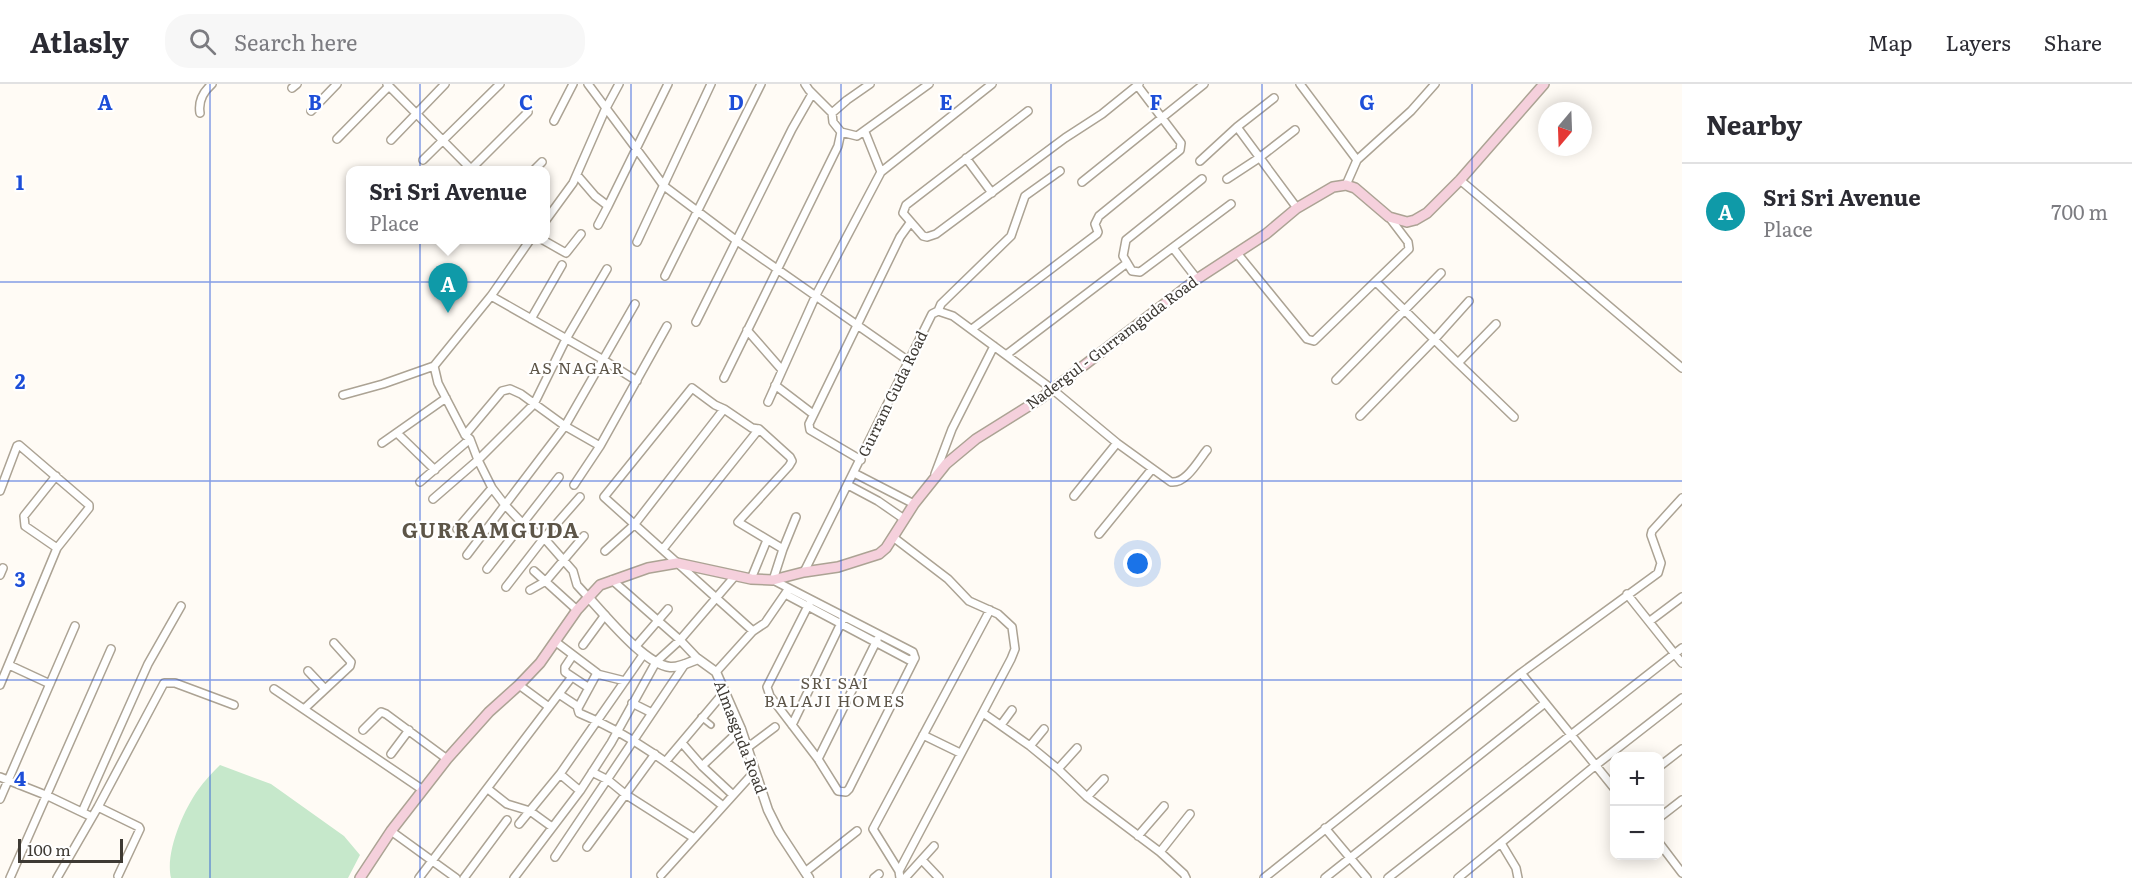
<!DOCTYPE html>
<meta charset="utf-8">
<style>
body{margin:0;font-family:Literata,serif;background:#f7f7f7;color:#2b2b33}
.controls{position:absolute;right:18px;bottom:18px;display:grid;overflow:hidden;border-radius:12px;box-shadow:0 3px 15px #0003}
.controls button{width:54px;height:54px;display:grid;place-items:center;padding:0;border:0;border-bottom:2px solid #e1e1e2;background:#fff;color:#2b2b33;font:30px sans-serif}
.compass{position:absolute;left:1538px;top:18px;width:54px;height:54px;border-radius:50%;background:#fff;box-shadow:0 3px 15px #0003;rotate:199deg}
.scale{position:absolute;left:18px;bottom:15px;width:105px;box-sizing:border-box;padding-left:6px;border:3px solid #3e3a34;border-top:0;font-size:16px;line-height:21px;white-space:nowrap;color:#3e3a34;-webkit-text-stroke:4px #fff;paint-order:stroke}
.you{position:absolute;left:1138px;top:480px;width:21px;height:21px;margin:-15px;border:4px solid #fff;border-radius:50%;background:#1a73e8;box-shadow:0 0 0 9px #1a73e833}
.badge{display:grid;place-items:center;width:39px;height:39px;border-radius:50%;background:#db2777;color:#fff;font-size:20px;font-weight:700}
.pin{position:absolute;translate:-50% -50px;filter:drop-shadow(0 2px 3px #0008)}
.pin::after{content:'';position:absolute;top:32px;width:21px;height:18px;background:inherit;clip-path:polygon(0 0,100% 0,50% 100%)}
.popup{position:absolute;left:346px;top:82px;width:204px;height:78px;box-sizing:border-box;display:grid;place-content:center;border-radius:12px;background:#fff;filter:drop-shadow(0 2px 4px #0005);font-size:20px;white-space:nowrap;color:#7c7c81}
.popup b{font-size:22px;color:#2b2b33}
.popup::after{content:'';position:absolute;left:50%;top:100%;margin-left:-12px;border:12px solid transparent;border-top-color:#fff}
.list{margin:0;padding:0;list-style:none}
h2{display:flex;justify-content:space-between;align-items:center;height:78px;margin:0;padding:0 24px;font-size:26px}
h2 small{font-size:20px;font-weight:400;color:#7c7c81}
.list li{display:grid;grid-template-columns:39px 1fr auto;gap:18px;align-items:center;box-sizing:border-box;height:96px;padding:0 24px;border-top:2px solid #e1e1e2}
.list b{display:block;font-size:22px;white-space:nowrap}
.list p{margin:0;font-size:20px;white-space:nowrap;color:#7c7c81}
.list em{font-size:20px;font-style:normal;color:#7c7c81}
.icon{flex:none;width:33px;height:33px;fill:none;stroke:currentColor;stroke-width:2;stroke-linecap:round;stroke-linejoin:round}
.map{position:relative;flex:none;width:1682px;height:794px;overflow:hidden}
header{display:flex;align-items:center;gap:36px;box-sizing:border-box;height:84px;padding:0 30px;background:#fff;border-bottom:2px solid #e1e1e2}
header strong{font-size:28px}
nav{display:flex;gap:33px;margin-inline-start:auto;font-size:21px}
.search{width:420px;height:54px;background:#f7f7f7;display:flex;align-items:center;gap:15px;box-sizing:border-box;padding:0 21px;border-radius:24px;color:#7c7c81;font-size:22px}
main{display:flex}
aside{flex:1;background:#fff}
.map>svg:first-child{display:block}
.green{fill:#c6e8cb}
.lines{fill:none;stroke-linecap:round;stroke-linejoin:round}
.pedestrian-casing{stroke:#aca394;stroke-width:8}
.minor-casing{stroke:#aca394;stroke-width:10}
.tertiary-casing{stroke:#aca394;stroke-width:11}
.secondary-casing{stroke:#aca394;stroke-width:12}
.pedestrian{stroke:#fff;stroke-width:4.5}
.minor{stroke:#fff;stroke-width:7}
.tertiary{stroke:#fff;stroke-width:8}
.secondary{stroke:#f5d0dc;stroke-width:9}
.grid{fill:none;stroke:#1d4ed8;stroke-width:1.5;stroke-opacity:0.55}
.labels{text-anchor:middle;stroke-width:4.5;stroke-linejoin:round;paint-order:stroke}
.street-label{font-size:15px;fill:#3e3a34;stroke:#fff}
.neighbourhood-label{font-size:16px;letter-spacing:1.5px;fill:#5d5548;stroke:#fff}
.district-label{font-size:21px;font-weight:bold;letter-spacing:1.5px;fill:#5d5548;stroke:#fff}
.grid-label{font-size:20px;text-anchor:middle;font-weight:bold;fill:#1d4ed8;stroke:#fff;stroke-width:4.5;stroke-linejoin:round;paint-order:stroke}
</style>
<header>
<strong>Atlasly</strong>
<div class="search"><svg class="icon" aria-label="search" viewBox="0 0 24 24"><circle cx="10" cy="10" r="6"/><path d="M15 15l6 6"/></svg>Search here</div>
<nav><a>Map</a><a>Layers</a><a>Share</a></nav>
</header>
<main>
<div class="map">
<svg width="1682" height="794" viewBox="0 0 1682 794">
<rect width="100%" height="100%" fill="#fffbf5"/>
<path class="green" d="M 220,681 L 271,700 L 344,752 L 360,771 L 348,794 L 171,794 C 165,769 183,727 198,706 C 204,697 212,689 220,681 Z"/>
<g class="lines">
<defs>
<path id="pedestrian" d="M 701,633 L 711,641"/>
<path id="minor" d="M 387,0 L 472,86
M 588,0 L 664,102 L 737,157 L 910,278
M 805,0 L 809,6 L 832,29
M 1300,0 L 1357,76
M 292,4 L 297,0
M 311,27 L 337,0
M 1028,27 L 906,121 L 903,129 L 923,152 L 927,153 L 936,150 L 1065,54 L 1102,30 L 1139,0
M 200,29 C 198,17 203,8 212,0
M 554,37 L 573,0
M 1237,43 L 1297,124
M 841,48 L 857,52 L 929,0
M 865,48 L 881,88
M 337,55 L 389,2
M 391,56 L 445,0
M 966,74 L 992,109
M 423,76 L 500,0
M 1200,77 L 1237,43 L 1274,14
M 470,86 L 528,28
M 534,86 L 542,78
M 577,91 L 595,112 L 608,122 L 668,0
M 1202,95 L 1126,156 L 1123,172 L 1132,187 L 1140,188 L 1231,120
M 1227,95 L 1259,74 L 1295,46
M 1460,96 L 1682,284
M 1082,98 L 1204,0
M 1346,101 L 1357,76 L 1411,27 L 1435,0
M 546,136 L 573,99 L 605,26 L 619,0
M 598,141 L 608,122
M 543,156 L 566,169 L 581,150
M 637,158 L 711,0
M 1173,164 L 1197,195
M 1237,169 L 1307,255 L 1314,257 L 1409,165 L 1408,158 L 1389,133
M 665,192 L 761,0
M 1376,198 L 1458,279 L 1496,240
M 491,212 L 602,275 L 637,297
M 938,227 L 941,220 L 1011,152 L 1025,112 L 1060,87
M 531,235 L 562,181
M 696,238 L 792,45 L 812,10
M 972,245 L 1097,150 L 1098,148 L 1095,140 L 1099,132 L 1180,66 L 1181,59 L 1137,1
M 747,246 L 782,286
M 1006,271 L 1127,179
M 1458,279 L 1514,333
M 434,282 L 438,299 L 465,351 L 470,355 L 478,376 L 492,404 L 505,421 L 523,440 L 544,454 L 573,487 L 577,501 L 588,513
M 724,294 L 838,62 L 841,48 L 833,38 L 832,29 L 847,16 L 870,0
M 1336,296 L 1441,189
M 775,301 L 813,330
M 343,311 L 383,300 L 434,282 L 491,212 L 530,156
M 768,318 L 816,211 L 881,88 L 992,0
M 1360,332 L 1434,256 L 1469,217
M 397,349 L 435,386
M 465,351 L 502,307 L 510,305 L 521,310 L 565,342 L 600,362
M 382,359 L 446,314
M 861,376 L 810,346 L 809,340 L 900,153 L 910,139
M 854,389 L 914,420
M 935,390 L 952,345 L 994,262
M 56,392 L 24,432 L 25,442 L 57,464
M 420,398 L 470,355
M 574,401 L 600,362 L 667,242
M 848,401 L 878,417 L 904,435
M 0,407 L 17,362 L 19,361 L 89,421 L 89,424 L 57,464 L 0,601
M 1074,412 L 1117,359
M 433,415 L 478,376 L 534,320 L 566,255 L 607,185
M 796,433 L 783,465 L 773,496 L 913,568 L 915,574
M 457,445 L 492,404
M 1099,450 L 1152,385
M 893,453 L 948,495 L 969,517 L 998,530 L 1012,543 L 1015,565 L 1011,575 L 899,787 L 900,794
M 663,465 L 759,345
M 605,467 L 634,441 L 724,325
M 467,471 L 565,342 L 635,220
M 487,485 L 559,393
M 534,487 L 577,526
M 804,488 L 932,230 L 938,227 L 953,232 L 1052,305 L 1117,359 L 1171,398 C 1186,400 1198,377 1207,366
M 0,491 L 3,484
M 751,495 L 767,456
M 612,496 L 680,556 L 698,575
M 506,503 L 544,454 L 580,413
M 530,506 L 546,497 L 584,452
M 785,510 L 909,576 L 915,574
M 1627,510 L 1682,579
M 811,516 L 767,603 L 770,612 L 818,675 L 838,707 L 846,708 L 849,705 L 915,574
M 1650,537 L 1682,513
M 753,547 L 604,413 L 692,304 L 715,321 L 724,325 L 752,344 L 759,345 L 790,373 L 792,377 L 789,382 L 738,438 L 783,465
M 556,558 L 597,589 L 578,624
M 583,561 L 605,531
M 636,562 L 668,525
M 573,571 L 565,583 L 565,588 L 589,604
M 9,581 L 50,600
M 308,587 L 325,605
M 716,588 L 753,547 L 765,539 L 787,507
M 1521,589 L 1614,704
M 597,590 L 625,597
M 274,605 L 423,706
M 559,610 L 577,622 L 579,629 C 633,651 678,686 723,722
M 632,619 L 652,629
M 549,623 L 571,594
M 304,625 L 350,582 L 351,578 L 334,559
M 983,629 L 1030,662 L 1058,685 L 1087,713 L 1160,768 L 1184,790 L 1186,794
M 792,641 L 843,535
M 1001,641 L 1012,626
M 363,646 L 381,628 L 386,630 L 447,675
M 923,651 L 960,669
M 682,659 L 702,682 L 733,711
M 1030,662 L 1044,645
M 747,664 L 775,643
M 391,670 L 409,646
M 818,675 L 877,556
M 666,677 L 725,607
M 702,682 L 741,645
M 1660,682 L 1682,665
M 1058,685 L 1077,664
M 592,688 L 608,696 L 625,710 L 694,754
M 560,690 L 580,707
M 0,693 L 48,712 L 92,733
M 488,705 L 507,720 L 530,727 L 552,743
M 1087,713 L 1104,695
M 0,715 L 75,542
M 98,723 L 139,743 L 140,745 L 118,792
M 82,728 L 148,580 L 181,522
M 1660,733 L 1682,716
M 519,740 L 560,690 L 643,571
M 1325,744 L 1367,794
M 391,747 L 456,794
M 1138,752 L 1164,722
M 1501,759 L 1516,784 L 1518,794
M 1660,760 L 1682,789
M 587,763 L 655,670
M 1160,768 L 1190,730
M 555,773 L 685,580
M 922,776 L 939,794
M 899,787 L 873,745 L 990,526
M 805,788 L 857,747
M 661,791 L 755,687
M 10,794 L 111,565
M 57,794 L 98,723 L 164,599 L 175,599 L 234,621
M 419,794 L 549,623 L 519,601
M 464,794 L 507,736
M 514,794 L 580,707 L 611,659 L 656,578 L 680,556 L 735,492
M 874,794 L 879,790
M 905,794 L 934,762
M 1264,794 L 1521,589 L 1658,489 L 1661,479 L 1651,451 L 1652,447 L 1682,414
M 1325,794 L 1545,619
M 1388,794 L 1682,564
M 1458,794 L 1596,681 L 1682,614"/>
<path id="tertiary" d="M 588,513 C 607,533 644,580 670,583 C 679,584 690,578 698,575 L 716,588 L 741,645 L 768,726 L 779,748 L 809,794"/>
<path id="secondary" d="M 360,794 L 391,747 L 447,675 L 489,628 L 519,601 L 540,579 L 577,526 L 600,501 L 648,484 L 677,479 L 751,495 L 773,496 L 804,488 L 838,483 L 879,470 L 886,464 L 914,420 L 946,380 L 976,355 L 1040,315 L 1197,195 L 1266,150 L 1297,124 L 1333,103 L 1346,101 L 1355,104 L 1389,133 L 1407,138 L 1415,136 L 1427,129 L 1460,96 L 1544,0"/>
</defs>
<use href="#pedestrian" class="pedestrian-casing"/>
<use href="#minor" class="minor-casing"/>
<use href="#tertiary" class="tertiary-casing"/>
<use href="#secondary" class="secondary-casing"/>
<use href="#pedestrian" class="pedestrian"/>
<use href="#minor" class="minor"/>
<use href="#tertiary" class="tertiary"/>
<use href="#secondary" class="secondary"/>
</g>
<path class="grid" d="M 210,0 L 210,794M 420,0 L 420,794M 631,0 L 631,794M 841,0 L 841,794M 1051,0 L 1051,794M 1262,0 L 1262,794M 1472,0 L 1472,794M 0,198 L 1682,198M 0,397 L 1682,397M 0,596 L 1682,596"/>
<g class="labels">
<g class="street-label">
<text transform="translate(1112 259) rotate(-37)" y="5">Nadergul - Gurramguda Road</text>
<text transform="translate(893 310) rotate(-64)" y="5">Gurram Guda Road</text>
<text transform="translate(740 653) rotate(69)" y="5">Almasguda Road</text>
</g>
<g class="neighbourhood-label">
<text x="577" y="290">AS NAGAR</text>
<text x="835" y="605">SRI SAI<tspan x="835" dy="18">BALAJI HOMES</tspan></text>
</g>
<g class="district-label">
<text x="491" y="454">GURRAMGUDA</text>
</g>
</g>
<g class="grid-label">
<text x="105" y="26">A</text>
<text x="315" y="26">B</text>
<text x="526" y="26">C</text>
<text x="736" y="26">D</text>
<text x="946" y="26">E</text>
<text x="1156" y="26">F</text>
<text x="1367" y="26">G</text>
<text x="20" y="106">1</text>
<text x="20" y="305">2</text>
<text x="20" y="503">3</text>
<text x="20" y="702">4</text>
</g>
</svg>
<div class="controls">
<button>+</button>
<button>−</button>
</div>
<svg class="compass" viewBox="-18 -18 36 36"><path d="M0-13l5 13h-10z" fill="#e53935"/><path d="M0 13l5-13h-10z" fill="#7c7c81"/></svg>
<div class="scale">100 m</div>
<div class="you"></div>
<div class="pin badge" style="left:448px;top:229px;background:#0f9aa8">A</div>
<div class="popup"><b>Sri Sri Avenue</b>Place</div>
</div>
<aside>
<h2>Nearby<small></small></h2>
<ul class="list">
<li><span class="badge" style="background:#0f9aa8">A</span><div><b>Sri Sri Avenue</b><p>Place</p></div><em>700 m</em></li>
</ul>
</aside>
</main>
